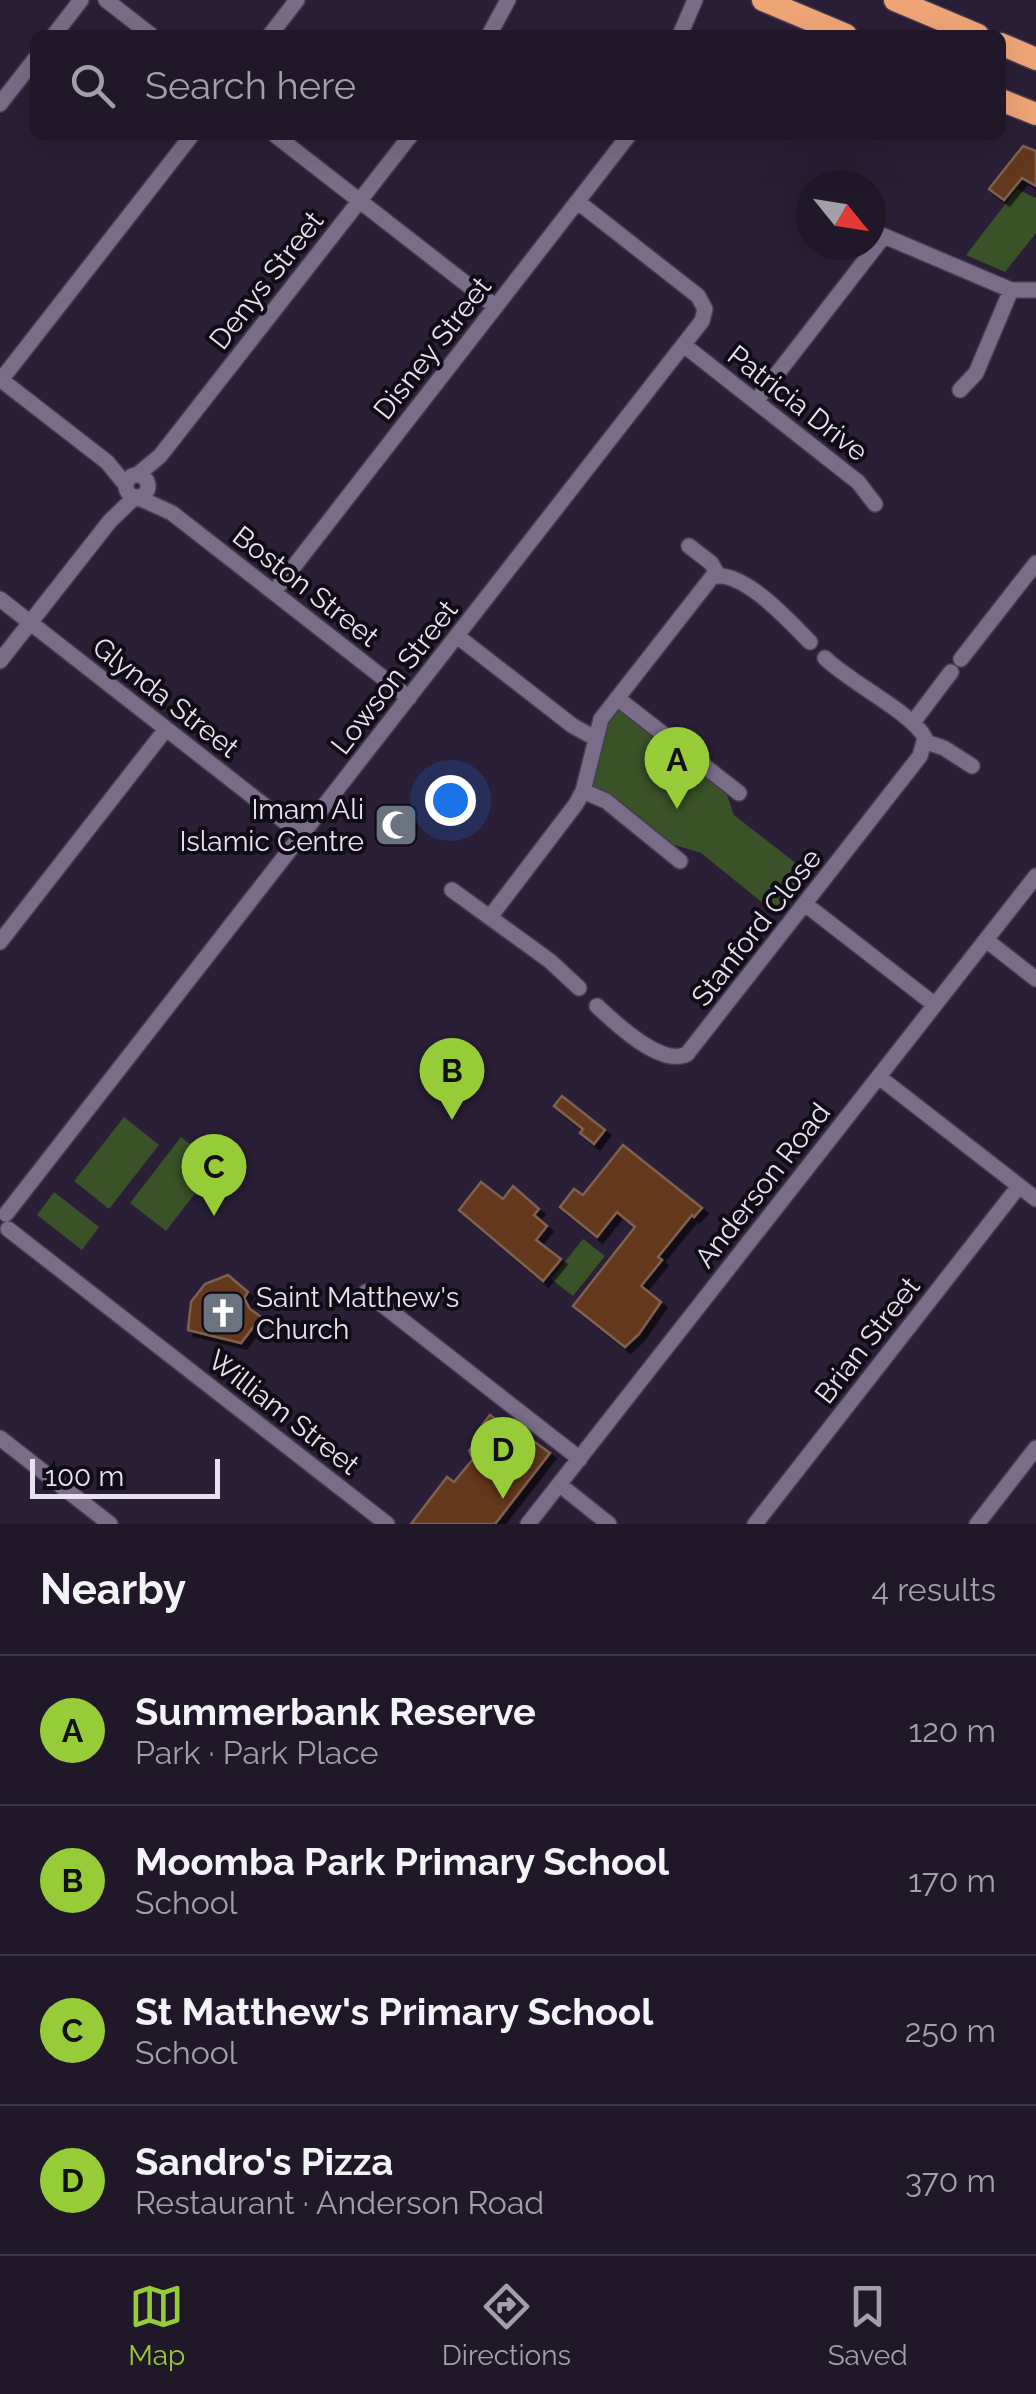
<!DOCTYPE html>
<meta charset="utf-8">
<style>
body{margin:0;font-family:Raleway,sans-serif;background:#282031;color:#f1f3f6}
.compass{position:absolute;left:796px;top:170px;width:90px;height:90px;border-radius:50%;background:#201729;box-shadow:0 10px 40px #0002;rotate:120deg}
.scale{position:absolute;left:30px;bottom:25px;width:190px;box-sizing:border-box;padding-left:10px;border:5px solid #e7e1f1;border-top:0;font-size:28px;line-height:35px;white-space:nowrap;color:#e7e1f1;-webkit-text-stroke:8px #100c16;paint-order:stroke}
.you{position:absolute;left:450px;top:800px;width:35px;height:35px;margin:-25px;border:8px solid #fff;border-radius:50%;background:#1a73e8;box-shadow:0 0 0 15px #1a73e833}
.badge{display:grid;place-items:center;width:65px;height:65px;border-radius:50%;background:#97cc39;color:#111;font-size:32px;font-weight:700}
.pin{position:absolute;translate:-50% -82px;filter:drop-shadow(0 2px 5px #0008)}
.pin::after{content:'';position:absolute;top:52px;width:35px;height:30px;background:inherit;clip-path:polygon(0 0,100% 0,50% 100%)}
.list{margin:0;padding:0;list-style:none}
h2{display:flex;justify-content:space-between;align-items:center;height:130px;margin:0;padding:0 40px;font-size:42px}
h2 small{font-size:32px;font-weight:400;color:#a29fa8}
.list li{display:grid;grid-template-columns:65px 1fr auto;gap:30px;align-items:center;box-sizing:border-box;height:150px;padding:0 40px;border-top:2px solid #3d3646}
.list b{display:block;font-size:38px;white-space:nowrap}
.list p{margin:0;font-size:32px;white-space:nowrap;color:#a29fa8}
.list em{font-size:32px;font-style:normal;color:#a29fa8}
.icon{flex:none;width:55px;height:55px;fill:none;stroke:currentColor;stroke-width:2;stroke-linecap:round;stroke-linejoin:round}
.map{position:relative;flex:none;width:1036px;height:1524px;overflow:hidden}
.search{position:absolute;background:#201729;box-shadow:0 10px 40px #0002;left:30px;right:30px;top:30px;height:110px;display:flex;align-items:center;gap:25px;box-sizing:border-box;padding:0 35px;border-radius:15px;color:#a29fa8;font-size:38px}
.sheet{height:730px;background:#201729}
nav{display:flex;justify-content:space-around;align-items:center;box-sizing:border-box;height:140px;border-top:2px solid #3d3646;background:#201729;font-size:28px;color:#a29fa8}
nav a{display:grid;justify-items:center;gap:5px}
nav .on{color:#97cc39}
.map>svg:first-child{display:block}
.green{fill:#395227}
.building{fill:#64381c;stroke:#7e6150;stroke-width:2.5;filter:url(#shadow)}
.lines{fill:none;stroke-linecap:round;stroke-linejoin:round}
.minor-casing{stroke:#463c51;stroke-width:18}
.highway-casing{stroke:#463c51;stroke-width:25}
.minor{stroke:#796d89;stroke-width:15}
.highway{stroke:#f0a576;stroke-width:22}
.labels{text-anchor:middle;stroke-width:8;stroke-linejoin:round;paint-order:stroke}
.street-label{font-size:28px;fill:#e7e1f1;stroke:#100c16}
.poi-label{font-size:28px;fill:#e7e1f1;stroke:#100c16;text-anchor:end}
</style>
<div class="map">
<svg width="1036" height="1524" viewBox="0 0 1036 1524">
<defs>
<filter id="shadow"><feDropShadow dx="5.5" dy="5.5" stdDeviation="0" flood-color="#0009"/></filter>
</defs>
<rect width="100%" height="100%" fill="#2a1f37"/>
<path class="green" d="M 1017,189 L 1036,198 L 1036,233 L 1005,272 L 966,255 Z
M 621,710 L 724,786 L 734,815 L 811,875 L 779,916 L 701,853 L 665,842 L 596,792 C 584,773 600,719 621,710 Z
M 124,1117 L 159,1145 L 109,1209 L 74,1181 Z
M 181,1137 L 217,1165 L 166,1231 L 130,1203 Z
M 54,1192 L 99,1227 L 82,1250 L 37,1215 Z
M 583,1239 L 605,1256 L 573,1296 L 551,1279 Z"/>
<path class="building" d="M 1023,146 L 1036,151 L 1036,186 L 1022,178 L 1004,200 L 989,189 Z
M 562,1096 L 605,1130 L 594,1144 L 580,1133 L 583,1129 L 554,1106 Z
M 623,1145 L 702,1208 L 694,1217 L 692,1215 L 658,1257 L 662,1260 L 641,1286 L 661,1302 L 639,1334 L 625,1347 L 573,1306 L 635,1227 L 617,1212 L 597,1237 L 560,1207 L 574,1189 L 583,1195 Z
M 481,1182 L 503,1199 L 513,1186 L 539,1209 L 534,1215 L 547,1226 L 536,1240 L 561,1259 L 543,1281 L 459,1210 Z
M 228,1275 L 248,1292 L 244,1298 L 250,1309 L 261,1317 L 241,1343 L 188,1330 L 191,1302 L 205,1284 Z
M 490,1415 L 501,1423 L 504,1420 L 550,1453 L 495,1524 L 411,1524 L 447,1477 L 454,1482 L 473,1459 L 469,1451 L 487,1427 L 483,1424 Z"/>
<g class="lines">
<defs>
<path id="minor" d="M 106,0 L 151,35
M 54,35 L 81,0
M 270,35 L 297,0
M 489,35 L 508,0
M 680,35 L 695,0
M 0,104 L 35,59
M 275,135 L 496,307
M 685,346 L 858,482 L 875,504
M 0,379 L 107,462 L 126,485
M 1,380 L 192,135
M 960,390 L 976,373 L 1011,290
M 756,401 L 884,236 L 1011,290 L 1036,290
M126 486a11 11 0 1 1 22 0a11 11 0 1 1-22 0Z
M 137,475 L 160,456 L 411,135
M 137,497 L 172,513 L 409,698
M 689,546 L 711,563 L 718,575
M 274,592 L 629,135
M 0,599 L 302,835
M 457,636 L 573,726 L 595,738
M 961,659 L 1036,563
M 0,661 L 110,521 L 135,497
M 617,698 L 739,793
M 914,721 L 951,672
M 926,742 L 944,748 L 972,766
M 583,791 L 606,801 L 680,861
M 452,890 L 550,961 L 579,988
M 805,904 L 935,1005
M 490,917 L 576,804 L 583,791 L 601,719 L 712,577 C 742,568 790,622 810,642
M 986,940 L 1036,979
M 0,942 L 166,729
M 597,1006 C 615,1023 661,1067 687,1054 L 920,756 L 925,738 C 914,714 849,682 825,658
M 879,1077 L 1036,1199
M 6,1214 L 702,321 L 705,309 L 698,296 L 578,202
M 8,1229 L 387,1524
M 366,1292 L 580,1459
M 0,1438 L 110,1524
M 560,1485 L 609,1524
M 528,1524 L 1036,876
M 755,1524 L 1019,1186
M 977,1524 L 1036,1448"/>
<path id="highway" d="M 763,0 L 846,35
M 895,0 L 978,35
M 1001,44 L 1036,59
M 1001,100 L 1036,114"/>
</defs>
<use href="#minor" class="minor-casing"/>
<use href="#highway" class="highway-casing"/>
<use href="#minor" class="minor"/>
<use href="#highway" class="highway"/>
</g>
<defs>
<symbol id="mosque-square" viewBox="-11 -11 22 22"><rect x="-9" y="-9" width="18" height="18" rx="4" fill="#6b7280" stroke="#100c16"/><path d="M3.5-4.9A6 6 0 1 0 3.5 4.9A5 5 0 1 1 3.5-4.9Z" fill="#fff"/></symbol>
<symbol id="church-square" viewBox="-11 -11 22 22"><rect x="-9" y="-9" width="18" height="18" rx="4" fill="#6b7280" stroke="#100c16"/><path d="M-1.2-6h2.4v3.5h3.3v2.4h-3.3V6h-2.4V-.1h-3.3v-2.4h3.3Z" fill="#fff"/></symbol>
</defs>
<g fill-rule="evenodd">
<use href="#mosque-square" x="371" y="800" width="50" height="50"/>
<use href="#church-square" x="198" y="1288" width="50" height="50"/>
</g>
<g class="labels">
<g class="street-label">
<text transform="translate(266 280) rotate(-52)" y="10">Denys Street</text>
<text transform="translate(432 348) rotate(-52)" y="10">Disney Street</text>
<text transform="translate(798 403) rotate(38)" y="10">Patricia Drive</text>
<text transform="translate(306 586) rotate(38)" y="10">Boston Street</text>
<text transform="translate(394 677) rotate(-52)" y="10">Lowson Street</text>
<text transform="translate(166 697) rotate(38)" y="10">Glynda Street</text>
<text transform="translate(756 927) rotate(-52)" y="10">Stanford Close</text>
<text transform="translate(762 1185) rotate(-52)" y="10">Anderson Road</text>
<text transform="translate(867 1340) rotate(-52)" y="10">Brian Street</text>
<text transform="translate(284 1412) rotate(38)" y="10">William Street</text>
</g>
<g class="poi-label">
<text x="364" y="819">Imam Ali<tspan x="364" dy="32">Islamic Centre</tspan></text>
<text x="256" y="1307" text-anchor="start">Saint Matthew's<tspan x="256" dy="32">Church</tspan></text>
</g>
</g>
</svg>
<svg class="compass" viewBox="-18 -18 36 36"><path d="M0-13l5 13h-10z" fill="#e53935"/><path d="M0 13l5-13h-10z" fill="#a29fa8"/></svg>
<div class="scale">100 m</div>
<div class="you"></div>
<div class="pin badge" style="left:677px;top:809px">A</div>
<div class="pin badge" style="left:452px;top:1120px">B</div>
<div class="pin badge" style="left:214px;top:1216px">C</div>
<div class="pin badge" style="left:503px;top:1499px">D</div>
<div class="search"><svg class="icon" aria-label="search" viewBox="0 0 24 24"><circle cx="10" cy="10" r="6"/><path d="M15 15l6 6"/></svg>Search here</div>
</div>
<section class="sheet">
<h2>Nearby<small>4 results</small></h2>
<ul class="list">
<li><span class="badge">A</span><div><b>Summerbank Reserve</b><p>Park · Park Place</p></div><em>120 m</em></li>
<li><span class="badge">B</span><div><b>Moomba Park Primary School</b><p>School</p></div><em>170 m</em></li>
<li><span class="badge">C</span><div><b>St Matthew's Primary School</b><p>School</p></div><em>250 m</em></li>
<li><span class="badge">D</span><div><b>Sandro's Pizza</b><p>Restaurant · Anderson Road</p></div><em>370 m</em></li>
</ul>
</section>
<nav>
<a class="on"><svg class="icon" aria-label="map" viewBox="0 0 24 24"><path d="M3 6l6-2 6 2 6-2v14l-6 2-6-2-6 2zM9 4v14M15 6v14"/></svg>Map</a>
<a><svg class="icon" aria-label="directions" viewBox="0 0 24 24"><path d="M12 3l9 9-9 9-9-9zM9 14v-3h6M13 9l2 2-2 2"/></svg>Directions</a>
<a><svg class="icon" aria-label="saved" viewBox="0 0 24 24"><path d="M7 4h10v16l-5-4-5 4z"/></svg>Saved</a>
</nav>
